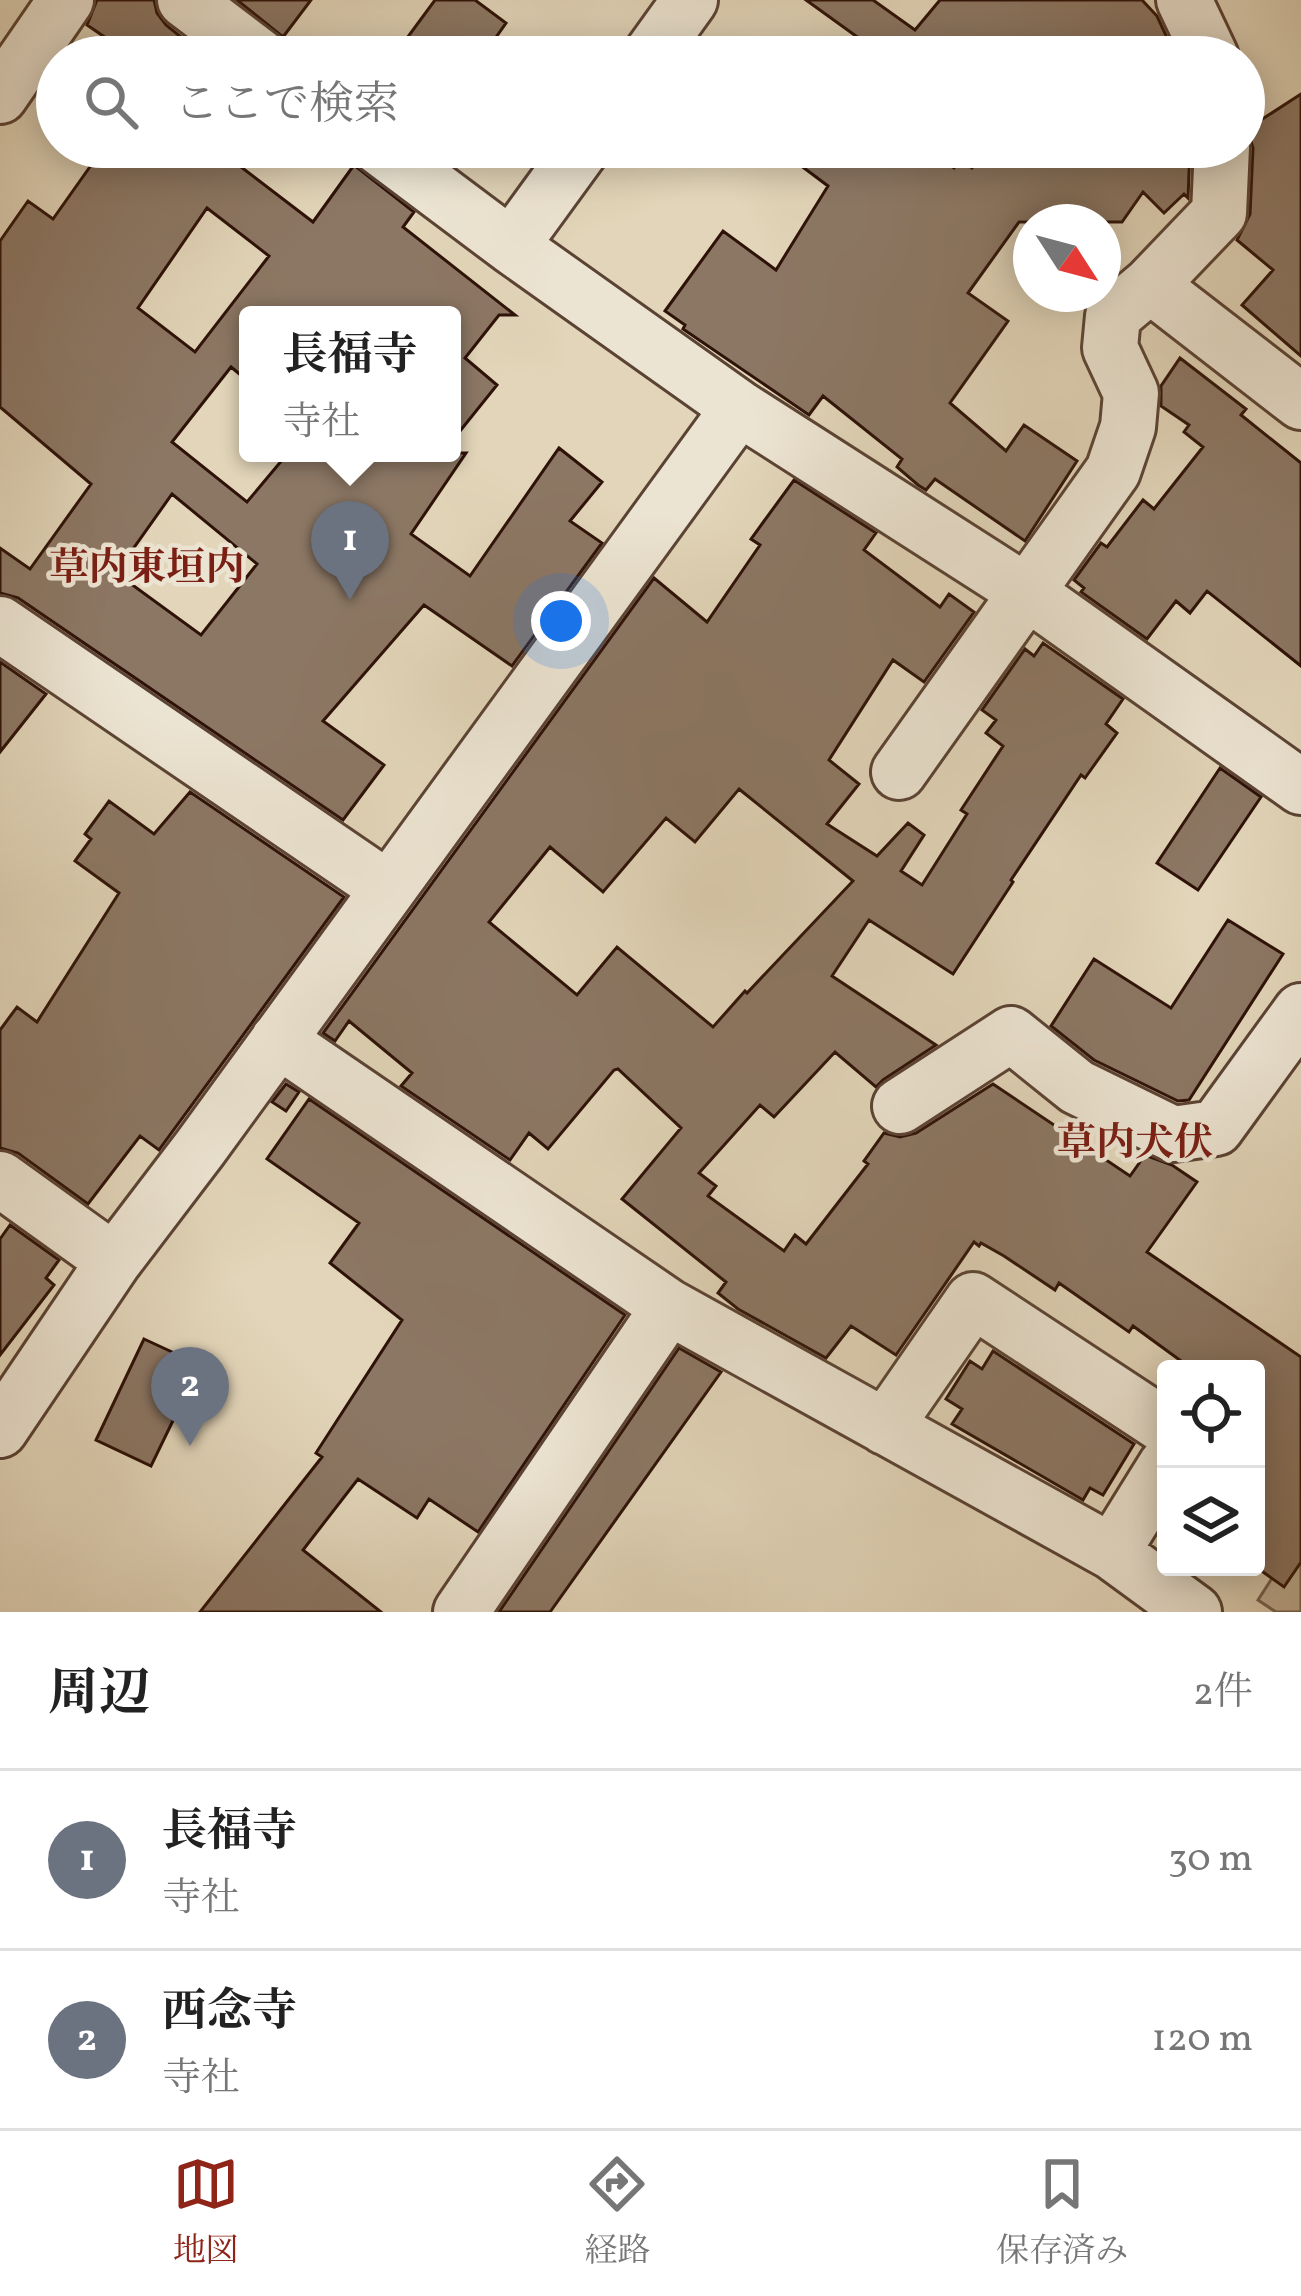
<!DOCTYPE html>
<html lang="ja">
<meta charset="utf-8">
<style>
body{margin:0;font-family:Vollkorn,"Noto Serif JP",serif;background:#f2f2f2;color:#222}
.controls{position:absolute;right:36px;bottom:36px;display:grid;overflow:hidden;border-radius:12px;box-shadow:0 6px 30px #0003}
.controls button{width:108px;height:108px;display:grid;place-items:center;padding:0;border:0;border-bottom:3px solid #e0e0e0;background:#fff;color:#222;font:60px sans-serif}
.compass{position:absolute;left:1013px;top:204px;width:108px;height:108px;border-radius:50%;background:#fff;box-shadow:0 6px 30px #0003;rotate:126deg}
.you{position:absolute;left:561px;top:621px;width:42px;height:42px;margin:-30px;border:9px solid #fff;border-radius:50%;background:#1a73e8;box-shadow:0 0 0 18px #1a73e833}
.badge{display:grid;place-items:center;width:78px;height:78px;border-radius:50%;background:#8f2418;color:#fff;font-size:39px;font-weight:700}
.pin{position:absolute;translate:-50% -99px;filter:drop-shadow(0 3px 6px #0008)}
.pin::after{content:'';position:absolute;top:63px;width:42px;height:36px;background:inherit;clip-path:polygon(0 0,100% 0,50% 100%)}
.popup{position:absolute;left:239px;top:306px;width:222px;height:156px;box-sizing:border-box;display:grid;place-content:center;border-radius:12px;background:#fff;filter:drop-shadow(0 3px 9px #0005);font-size:39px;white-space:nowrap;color:#767676}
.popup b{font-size:45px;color:#222}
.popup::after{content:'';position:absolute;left:50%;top:100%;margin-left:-24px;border:24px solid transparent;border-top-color:#fff}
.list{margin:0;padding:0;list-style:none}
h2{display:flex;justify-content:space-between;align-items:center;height:156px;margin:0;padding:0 48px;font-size:51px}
h2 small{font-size:39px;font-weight:400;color:#767676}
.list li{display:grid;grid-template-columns:78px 1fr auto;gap:36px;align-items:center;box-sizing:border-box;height:180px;padding:0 48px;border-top:3px solid #e0e0e0}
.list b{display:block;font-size:45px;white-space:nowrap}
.list p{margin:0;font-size:39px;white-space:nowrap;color:#767676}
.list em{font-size:39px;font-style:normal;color:#767676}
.icon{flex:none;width:66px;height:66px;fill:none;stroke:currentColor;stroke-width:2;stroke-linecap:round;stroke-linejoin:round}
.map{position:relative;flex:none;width:1301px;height:1612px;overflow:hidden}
.search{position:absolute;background:#fff;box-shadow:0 6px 30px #0003;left:36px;right:36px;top:36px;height:132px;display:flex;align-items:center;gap:30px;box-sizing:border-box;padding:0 42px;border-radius:66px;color:#767676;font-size:45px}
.sheet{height:516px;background:#fff}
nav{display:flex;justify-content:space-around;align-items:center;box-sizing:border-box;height:168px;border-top:3px solid #e0e0e0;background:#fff;font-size:33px;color:#767676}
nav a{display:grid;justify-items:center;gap:6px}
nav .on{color:#8f2418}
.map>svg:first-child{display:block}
.green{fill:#c3b49b;stroke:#786352;stroke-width:3}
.building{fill:#8c7764;stroke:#2e1208;stroke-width:3;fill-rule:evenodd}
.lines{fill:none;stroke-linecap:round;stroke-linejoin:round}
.minor-casing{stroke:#5b4334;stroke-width:60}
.minor{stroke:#ece4d2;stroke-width:54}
.labels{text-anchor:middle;stroke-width:9;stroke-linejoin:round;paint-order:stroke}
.neighbourhood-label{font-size:39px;font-weight:bold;fill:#7a1f14;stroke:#ece4d2}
</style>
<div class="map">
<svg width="1301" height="1612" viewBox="0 0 1301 1612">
<rect width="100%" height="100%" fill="#e2d5b9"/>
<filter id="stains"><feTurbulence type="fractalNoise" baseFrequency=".00167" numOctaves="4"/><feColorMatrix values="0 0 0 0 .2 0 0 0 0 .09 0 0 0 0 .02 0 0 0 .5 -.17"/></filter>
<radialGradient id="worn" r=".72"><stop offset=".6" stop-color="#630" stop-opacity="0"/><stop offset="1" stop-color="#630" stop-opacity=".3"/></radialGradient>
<path class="green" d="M 1301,1533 L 1301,1612 L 1276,1612 L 1258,1600 Z"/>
<path class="building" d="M 97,0 L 154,0 L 157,13 L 166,25 L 181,37 L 166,57 L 93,57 L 106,38 L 87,25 Z
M 237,0 L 311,0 L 283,37 Z
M 435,0 L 475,0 L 506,23 L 482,57 L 393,57 Z
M 806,0 L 873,0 L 915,30 L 940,0 L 1142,0 L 1157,16 L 1176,57 L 885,57 Z
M 1301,94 L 1301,356 L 1242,305 L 1273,270 L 1237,240 L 1250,214 L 1253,148 L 1247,129 Z
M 104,147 L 215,147 L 313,222 L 354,165 L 414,212 L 403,227 L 515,315 L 499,315 L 465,358 L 497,385 L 452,441 L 452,315 L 248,315 L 248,381 L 231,367 L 172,442 L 247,502 L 288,453 L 466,453 L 411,534 L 470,576 L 559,448 L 602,482 L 570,521 L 602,543 L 512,666 L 424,605 L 323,721 L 384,765 L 343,820 L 18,598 L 0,593 L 0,548 L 30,569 L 91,484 L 0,407 L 0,241 L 28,201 L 53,219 ZM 207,208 L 269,256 L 195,352 L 138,308 ZM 172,494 L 257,564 L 201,635 L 116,573 Z
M 776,147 L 921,147 L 954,168 L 959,159 L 972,168 L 987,147 L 1190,147 L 1188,198 L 1184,194 L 1164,213 L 1143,192 L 1122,222 L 1019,222 L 968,293 L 1008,321 L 950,403 L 1006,451 L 1024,425 L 1077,461 L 1025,541 L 935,479 L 926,490 L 918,485 L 897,467 L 902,459 L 823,396 L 809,415 L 683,329 L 685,325 L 665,311 L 723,231 L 776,270 L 828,186 Z
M 1180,358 L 1246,409 L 1241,415 L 1301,463 L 1301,666 L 1207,591 L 1190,613 L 1176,601 L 1147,639 L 1081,592 L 1084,588 L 1074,580 L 1101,543 L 1107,547 L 1143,500 L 1154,509 L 1203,447 L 1184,432 L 1189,425 L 1161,406 L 1161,386 Z
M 794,480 L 876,533 L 864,550 L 940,607 L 949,594 L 974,612 L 924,682 L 893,660 L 829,760 L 859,784 L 827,824 L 877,856 L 908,823 L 924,835 L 901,871 L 922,885 L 967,814 L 961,810 L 1003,746 L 986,733 L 996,720 L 982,710 L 1025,649 L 1034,656 L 1043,643 L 1123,699 L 1106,724 L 1117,733 L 1085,778 L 1081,775 L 1011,880 L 1013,882 L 953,974 L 869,920 L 832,976 L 936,1045 L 883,1080 L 876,1087 L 835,1052 L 774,1117 L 760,1105 L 699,1173 L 716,1186 L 708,1196 L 784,1251 L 795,1235 L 806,1244 L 868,1164 L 864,1161 L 884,1133 L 900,1137 L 916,1133 L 993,1084 L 1130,1176 L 1145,1155 L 1172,1165 L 1197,1182 L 1147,1252 L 1301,1357 L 1301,1562 L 1284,1587 L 1256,1567 L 1256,1369 L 1192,1369 L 1133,1326 L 1129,1332 L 1059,1283 L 1055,1290 L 1004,1256 L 981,1243 L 979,1246 L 974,1242 L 896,1355 L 851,1326 L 826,1358 L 738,1309 L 718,1293 L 726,1282 L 622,1199 L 681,1128 L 618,1069 L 614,1070 L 548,1149 L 529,1133 L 510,1160 L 401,1086 L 412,1073 L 349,1021 L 335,1041 L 323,1033 L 654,578 L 707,622 L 760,545 L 751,539 ZM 739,789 L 853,881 L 747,993 L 745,991 L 713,1027 L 617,947 L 577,995 L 489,922 L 550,847 L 603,892 L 666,818 L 695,842 Z
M 0,662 L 46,694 L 0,752 Z
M 1220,768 L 1261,797 L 1198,890 L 1157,863 Z
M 190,792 L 344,897 L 159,1150 L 140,1136 L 88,1204 L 18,1153 L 0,1148 L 0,1030 L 17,1007 L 37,1022 L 119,893 L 75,861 L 91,839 L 85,834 L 109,801 L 154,834 Z
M 1228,920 L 1283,954 L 1189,1100 L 1178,1101 L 1094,1060 L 1051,1026 L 1094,959 L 1171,1008 Z
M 286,1084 L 299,1092 L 286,1111 L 272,1102 Z
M 309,1099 L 625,1315 L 478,1532 L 429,1499 L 417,1518 L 358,1479 L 303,1550 L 381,1612 L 200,1612 L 322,1457 L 316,1453 L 402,1320 L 330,1263 L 359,1223 L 267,1159 Z
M 10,1225 L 59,1260 L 46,1278 L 54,1285 L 0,1355 L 0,1239 Z
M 144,1339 L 200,1365 L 151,1466 L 96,1440 Z
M 679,1348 L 721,1372 L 550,1612 L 499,1612 Z
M 993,1351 L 1134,1444 L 1103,1495 L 1090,1488 L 1083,1500 L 952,1424 L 962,1409 L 946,1399 L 970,1361 L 982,1369 Z"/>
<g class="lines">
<defs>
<path id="minor" d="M 185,0 L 260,57
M 1184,0 L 1211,57
M 649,57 L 690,0
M 0,96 L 66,0
M 379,147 L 511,246 L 739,408 L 1028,593 L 1301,787
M 511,246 L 583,147
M 1150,285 L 1301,402
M 0,624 L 387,888
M 899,772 L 1113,471 L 1128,427 L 1131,393 L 1110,348 L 1113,316 L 1150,285 L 1219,213 L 1222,147
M 278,1040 L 669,1307 L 1112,1552 L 1194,1612
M 900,1106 L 1011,1034 L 1077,1087 L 1173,1134 L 1216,1128 L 1301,1011
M 0,1179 L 114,1261
M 885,1427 L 973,1300 L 1166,1427
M 0,1430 L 114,1261 L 200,1148 L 739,408
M 1112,1552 L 1166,1465
M 461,1612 L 669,1307"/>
</defs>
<use href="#minor" class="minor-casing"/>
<use href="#minor" class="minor"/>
</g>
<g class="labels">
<g class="neighbourhood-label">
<text x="147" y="580">草内東垣内</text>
<text x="1135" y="1155">草内犬伏</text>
</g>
</g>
<rect width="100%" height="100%" filter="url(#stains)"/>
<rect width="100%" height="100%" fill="url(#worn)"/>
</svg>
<div class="controls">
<button><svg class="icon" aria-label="locate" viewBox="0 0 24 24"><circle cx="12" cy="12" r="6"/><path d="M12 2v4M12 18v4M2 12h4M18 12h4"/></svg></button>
<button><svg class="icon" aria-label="layers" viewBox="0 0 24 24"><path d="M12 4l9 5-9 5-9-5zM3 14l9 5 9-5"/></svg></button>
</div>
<svg class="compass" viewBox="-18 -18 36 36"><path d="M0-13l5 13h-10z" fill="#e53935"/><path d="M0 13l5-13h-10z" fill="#767676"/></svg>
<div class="you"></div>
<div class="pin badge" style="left:350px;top:600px;background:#6b7280">1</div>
<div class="popup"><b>長福寺</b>寺社</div>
<div class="pin badge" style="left:190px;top:1446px;background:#6b7280">2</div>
<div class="search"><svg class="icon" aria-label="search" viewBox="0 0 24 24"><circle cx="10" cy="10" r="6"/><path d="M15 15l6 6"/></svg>ここで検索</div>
</div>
<section class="sheet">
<h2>周辺<small>2件</small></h2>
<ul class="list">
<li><span class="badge" style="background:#6b7280">1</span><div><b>長福寺</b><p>寺社</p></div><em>30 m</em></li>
<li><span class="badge" style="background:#6b7280">2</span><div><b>西念寺</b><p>寺社</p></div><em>120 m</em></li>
</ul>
</section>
<nav>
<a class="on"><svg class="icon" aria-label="map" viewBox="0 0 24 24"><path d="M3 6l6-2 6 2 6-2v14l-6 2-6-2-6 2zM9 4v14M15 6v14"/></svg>地図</a>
<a><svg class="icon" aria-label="directions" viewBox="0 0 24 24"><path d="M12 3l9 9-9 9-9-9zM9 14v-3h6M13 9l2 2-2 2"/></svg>経路</a>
<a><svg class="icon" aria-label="saved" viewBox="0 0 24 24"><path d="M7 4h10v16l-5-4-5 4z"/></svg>保存済み</a>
</nav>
